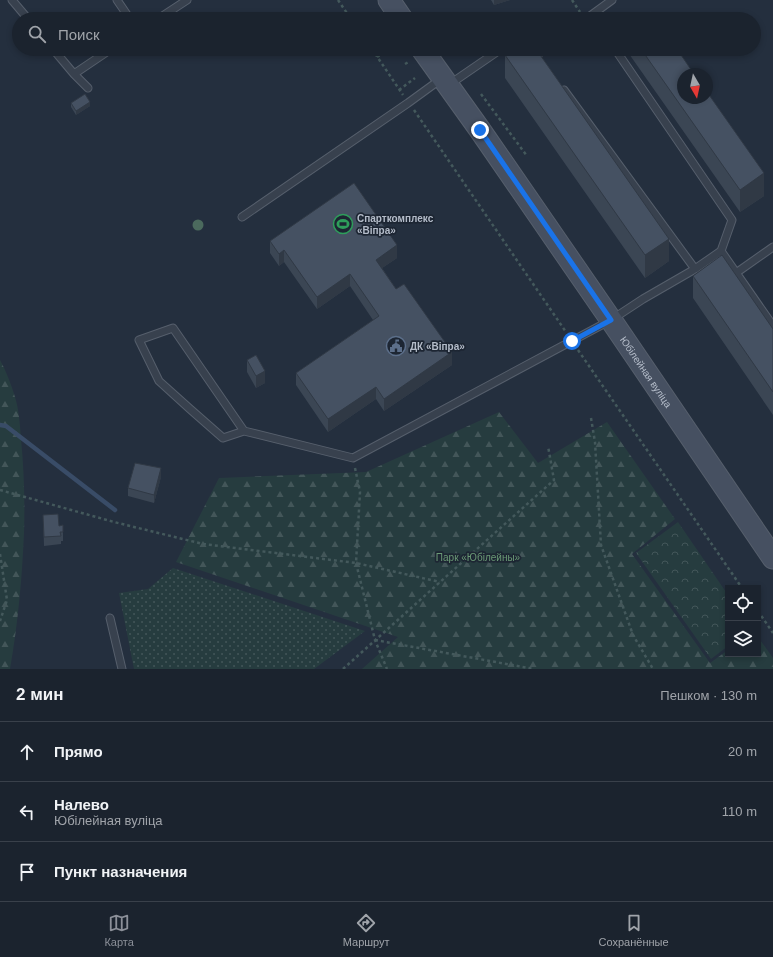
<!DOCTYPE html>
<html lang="ru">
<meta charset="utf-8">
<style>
body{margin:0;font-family:Arial,sans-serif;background:#242b36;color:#f1f3f6}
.controls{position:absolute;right:12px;bottom:12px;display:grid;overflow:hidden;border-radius:0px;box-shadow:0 2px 6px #0003}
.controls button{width:36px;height:36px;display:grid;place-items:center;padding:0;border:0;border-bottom:1px solid #39404a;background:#1b232e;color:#f1f3f6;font:20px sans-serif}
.compass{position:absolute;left:677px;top:68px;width:36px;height:36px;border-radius:50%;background:#1b232e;box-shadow:0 2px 6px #0003;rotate:171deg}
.stop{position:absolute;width:12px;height:12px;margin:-9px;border:3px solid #1a73e8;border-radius:50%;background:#fff}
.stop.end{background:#1a73e8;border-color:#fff;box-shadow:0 1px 4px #0008}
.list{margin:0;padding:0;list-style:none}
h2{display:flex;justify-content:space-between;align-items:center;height:52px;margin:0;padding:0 16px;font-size:17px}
h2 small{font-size:13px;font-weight:400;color:#a0a4aa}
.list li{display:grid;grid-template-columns:26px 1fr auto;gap:12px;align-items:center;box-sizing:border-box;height:60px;padding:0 16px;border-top:1px solid #39404a}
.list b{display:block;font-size:15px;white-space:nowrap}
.list p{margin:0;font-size:13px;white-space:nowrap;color:#a0a4aa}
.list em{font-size:13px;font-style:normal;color:#a0a4aa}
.icon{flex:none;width:22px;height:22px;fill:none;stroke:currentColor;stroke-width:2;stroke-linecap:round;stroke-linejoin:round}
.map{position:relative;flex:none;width:773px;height:669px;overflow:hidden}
.search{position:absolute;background:#1b232e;box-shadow:0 2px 6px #0003;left:12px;right:12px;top:12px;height:44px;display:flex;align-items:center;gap:10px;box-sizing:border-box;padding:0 14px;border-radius:22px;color:#a0a4aa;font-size:15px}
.sheet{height:232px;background:#1b232e}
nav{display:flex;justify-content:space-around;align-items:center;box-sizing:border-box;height:56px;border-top:1px solid #39404a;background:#1b232e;font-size:11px;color:#a0a4aa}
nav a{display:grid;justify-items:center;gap:2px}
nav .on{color:#8c9099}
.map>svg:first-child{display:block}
.grass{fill:url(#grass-dots)}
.forest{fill:url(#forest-firs)}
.park{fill:url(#park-crowns)}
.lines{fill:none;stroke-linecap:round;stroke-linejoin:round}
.stream{stroke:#394c67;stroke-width:4.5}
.service-casing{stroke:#565f6c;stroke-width:9}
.secondary-casing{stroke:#565f6c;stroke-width:23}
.path{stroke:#44595c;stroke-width:2.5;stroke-dasharray:3 3;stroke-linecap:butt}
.service{stroke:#38414e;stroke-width:7}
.secondary{stroke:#465061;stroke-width:21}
.tree{fill:#4b6a5d}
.wall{fill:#3b4654}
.shaded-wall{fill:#303945}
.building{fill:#455162;stroke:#303945}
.route{stroke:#1a73e8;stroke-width:5}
.labels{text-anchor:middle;stroke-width:3.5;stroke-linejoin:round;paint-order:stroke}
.poi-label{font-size:10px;font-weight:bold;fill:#b4bcc9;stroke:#1d2633;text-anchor:start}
.street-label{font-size:10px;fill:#b4bcc9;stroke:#1d2633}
.park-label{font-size:10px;fill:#6b9a76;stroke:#1d2633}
</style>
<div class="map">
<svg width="773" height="669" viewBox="0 0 773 669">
<defs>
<pattern id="grass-dots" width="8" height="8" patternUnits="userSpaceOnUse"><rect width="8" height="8" fill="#263c3f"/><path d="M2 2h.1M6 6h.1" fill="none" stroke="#435659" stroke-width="1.8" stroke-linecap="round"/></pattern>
<pattern id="forest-firs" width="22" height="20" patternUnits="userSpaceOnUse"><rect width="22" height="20" fill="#263c3f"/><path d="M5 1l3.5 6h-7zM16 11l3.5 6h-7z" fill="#435659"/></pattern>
<pattern id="park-crowns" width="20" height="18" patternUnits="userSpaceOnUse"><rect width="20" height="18" fill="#263c3f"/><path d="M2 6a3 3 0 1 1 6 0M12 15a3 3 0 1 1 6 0" fill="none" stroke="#435659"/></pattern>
</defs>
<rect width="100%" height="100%" fill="#242f3e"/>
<path class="grass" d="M 173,568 L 365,631 L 314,669 L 134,669 L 119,593 L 148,589 Z"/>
<path class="forest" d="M 0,360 C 6,371 11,384 15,397 C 19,410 20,425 21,439 C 24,470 25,501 24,533 C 22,578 18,624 10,669 L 0,669 Z
M 499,412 L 538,463 L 607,422 L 675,519 L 632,554 L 710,663 L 728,650 L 728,654 L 758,654 L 758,637 L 773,658 L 773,669 L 362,669 L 398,637 L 176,562 L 219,478 L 366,472 Z"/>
<path class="park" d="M 678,522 L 728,595 L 728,646 L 711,659 L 636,553 Z"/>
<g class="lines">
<path class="stream" d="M 0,425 L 6,426 L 115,510"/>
<defs>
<path id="service" d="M 12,0 L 28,19
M 117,0 L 130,19
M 158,19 L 187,0
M 586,19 L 612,0
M 53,49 L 74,74 L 88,88
M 534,49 L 538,54 L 545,49
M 74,74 L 111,49
M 450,84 L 501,49
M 564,90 L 695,269
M 242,217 L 408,103 L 441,79
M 721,251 L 773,326
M 736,273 L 773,247
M 244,431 L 223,438 L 190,409 L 159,381 L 139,340 L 173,328 L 244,431 L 353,458 L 611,320 L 643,299 L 695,269 L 721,251 L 732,220 L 615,49
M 110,618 L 122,669"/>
<g id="secondary">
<path d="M 389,0 L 402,19"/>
<path id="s1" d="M 422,49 L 480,130 L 611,320 L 773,558"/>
</g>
</defs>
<use href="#service" class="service-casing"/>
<use href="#secondary" class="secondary-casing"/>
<path class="path" d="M 338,0 L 351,19
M 572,0 L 580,12
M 372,49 L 403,95
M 377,57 L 389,49
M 405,64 L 410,61
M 399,90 L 415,78
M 481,94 L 527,156
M 414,110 L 566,332
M 578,350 L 742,588
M 591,418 L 595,442 L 601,545 L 633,635 L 653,669
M 355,468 L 360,492 L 356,563 L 375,640 L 387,669
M 0,490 L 114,522 L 203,544 L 356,563 L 440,582
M 0,554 L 7,600 L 0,621
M 758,611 L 773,633
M 375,640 L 534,669
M 343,669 L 554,480 L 548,446"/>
<use href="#service" class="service"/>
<use href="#secondary" class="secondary"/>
</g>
<circle class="tree" cx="198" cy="225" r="5.5"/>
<path class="wall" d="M 491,0 L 510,0 L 494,5 Z
M 627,49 L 677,49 L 764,196 L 740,212 L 627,51 Z
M 505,55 L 669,261 L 645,278 L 505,78 Z
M 71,103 L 90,106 L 76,115 L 71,107 Z
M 270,241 L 397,258 L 382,268 L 396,289 L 452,365 L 384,411 L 376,399 L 328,432 L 296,385 L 296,373 L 373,320 L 350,286 L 317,309 L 284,262 L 279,266 L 270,253 Z
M 693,276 L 773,329 L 773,415 L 693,298 Z
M 247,360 L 265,383 L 256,388 L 247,372 Z
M 161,477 L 154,503 L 128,496 L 128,488 Z
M 43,515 L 59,526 L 63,532 L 63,541 L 61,541 L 61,544 L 44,546 Z"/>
<path class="shaded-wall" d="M 494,0 L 510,0 L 494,5 Z
M 90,102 L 90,106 L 76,115 L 76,111 Z
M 764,173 L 764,196 L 740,212 L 740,190 Z
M 669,239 L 669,261 L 645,278 L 645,255 Z
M 397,245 L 397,258 L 376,272 L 376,260 Z
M 284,250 L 284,262 L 279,266 L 279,254 Z
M 350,274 L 350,286 L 317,309 L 317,297 Z
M 452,352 L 452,365 L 384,411 L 384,399 Z
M 265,371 L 265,383 L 256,388 L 256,376 Z
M 376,387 L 376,399 L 328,432 L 328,419 Z
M 161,468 L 161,477 L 154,503 L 154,495 Z"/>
<path class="building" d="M 651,12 L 656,19 L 641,19 Z
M 514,49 L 536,49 L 669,239 L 645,255 L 505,55 Z
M 641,49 L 677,49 L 694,74 L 683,74 L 683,98 L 707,98 L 707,92 L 764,173 L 740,190 Z
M 85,94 L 90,102 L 76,111 L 71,103 Z
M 354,183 L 397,245 L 376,260 L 396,289 L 404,284 L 452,352 L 384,399 L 376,387 L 328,419 L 296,373 L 379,316 L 350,274 L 317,297 L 284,250 L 279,254 L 270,241 Z
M 722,255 L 773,329 L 773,392 L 693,276 Z
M 256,355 L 265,371 L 256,376 L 247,360 Z
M 135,463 L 161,468 L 154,495 L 128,488 Z
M 58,514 L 59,526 L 63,525 L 63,532 L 60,532 L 61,536 L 44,537 L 43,515 Z"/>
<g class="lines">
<path class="route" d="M 480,130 L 611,320 L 572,341"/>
</g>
<defs>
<symbol id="stadium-ring" viewBox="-11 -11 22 22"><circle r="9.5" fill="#1d2633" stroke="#2e9e5b" stroke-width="1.5"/><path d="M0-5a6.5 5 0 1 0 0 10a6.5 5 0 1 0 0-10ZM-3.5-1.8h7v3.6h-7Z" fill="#2e9e5b"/></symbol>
<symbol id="civic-ring" viewBox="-11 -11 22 22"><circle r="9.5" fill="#1d2633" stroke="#5c6f8a" stroke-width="1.5"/><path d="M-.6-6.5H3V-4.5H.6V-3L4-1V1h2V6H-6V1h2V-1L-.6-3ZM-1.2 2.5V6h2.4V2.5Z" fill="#5c6f8a"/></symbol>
</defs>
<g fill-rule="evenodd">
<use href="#stadium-ring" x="332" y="213" width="22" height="22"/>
<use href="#civic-ring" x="385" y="335" width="22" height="22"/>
</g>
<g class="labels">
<g class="poi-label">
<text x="357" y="222">Спарткомплекс<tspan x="357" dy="12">«Віпра»</tspan></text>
<text x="410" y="350">ДК «Віпра»</text>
</g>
<g class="street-label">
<text dy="4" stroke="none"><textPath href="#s1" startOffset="393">Юбілейная вуліца</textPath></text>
</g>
<g class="park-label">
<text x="478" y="561">Парк «Юбілейны»</text>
</g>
</g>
</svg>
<div class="controls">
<button><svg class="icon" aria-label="locate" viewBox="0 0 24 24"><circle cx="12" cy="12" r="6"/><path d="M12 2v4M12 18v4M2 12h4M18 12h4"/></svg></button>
<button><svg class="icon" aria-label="layers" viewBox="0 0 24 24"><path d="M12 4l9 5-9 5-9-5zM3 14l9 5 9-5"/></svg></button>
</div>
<svg class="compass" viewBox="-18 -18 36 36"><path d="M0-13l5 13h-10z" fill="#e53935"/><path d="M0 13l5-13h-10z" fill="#a0a4aa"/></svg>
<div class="stop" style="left:572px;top:341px"></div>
<div class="stop end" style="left:480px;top:130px"></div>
<div class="search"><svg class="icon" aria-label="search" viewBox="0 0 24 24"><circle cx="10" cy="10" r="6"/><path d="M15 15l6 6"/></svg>Поиск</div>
</div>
<section class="sheet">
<h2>2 мин<small>Пешком · 130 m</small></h2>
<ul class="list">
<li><svg class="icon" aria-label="ahead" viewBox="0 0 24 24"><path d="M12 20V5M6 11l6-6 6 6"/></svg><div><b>Прямо</b></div><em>20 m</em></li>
<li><svg class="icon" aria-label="left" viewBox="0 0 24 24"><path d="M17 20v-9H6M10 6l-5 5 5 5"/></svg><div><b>Налево</b><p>Юбілейная вуліца</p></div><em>110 m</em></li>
<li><svg class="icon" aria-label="arrive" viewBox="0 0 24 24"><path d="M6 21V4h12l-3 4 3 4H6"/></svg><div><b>Пункт назначения</b></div></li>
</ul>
</section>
<nav>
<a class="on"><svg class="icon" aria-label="map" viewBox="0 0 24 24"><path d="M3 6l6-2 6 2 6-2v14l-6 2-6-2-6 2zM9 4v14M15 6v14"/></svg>Карта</a>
<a><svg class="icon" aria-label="directions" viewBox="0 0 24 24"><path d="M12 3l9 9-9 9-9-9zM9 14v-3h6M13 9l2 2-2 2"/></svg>Маршрут</a>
<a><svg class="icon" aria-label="saved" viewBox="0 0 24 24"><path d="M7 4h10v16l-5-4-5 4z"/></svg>Сохранённые</a>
</nav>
